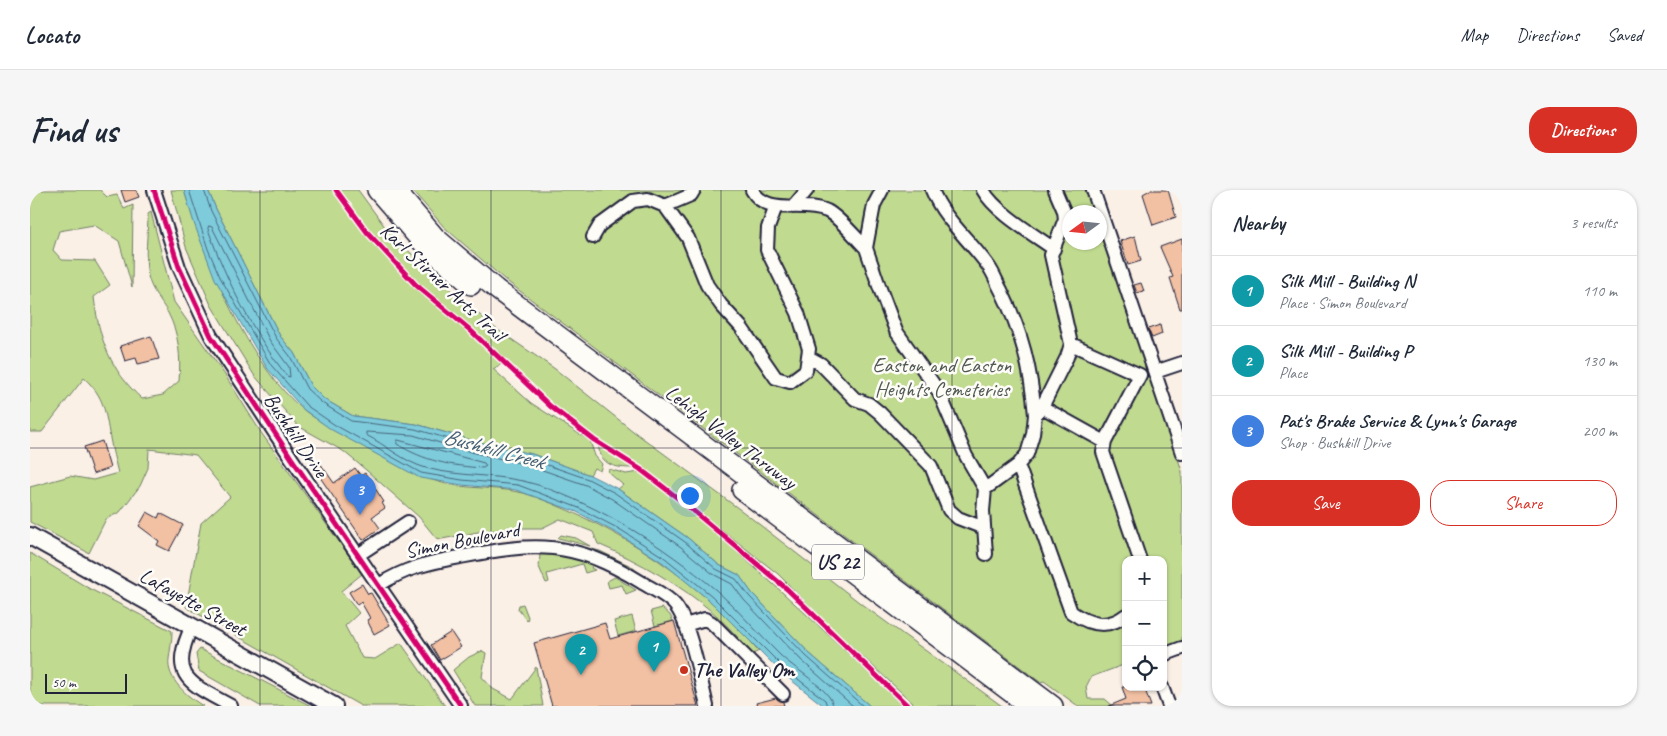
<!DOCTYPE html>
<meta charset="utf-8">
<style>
body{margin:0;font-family:Caveat,sans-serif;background:#f6f6f7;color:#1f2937}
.controls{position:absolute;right:15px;bottom:15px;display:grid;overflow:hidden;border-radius:10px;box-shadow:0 1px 4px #0004}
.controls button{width:45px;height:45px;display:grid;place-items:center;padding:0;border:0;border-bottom:1px solid #e0e1e3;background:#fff;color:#1f2937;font:25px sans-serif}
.compass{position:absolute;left:1032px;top:15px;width:45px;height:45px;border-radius:50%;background:#fff;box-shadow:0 1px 4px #0004;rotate:255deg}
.scale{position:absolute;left:15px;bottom:12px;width:82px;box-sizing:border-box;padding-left:5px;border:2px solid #22223b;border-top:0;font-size:14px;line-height:18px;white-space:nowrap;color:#22223b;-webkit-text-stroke:4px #fdfcf7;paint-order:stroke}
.you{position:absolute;left:659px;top:305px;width:18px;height:18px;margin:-12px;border:4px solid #fff;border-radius:50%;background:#1a73e8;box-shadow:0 0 0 8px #1a73e833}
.badge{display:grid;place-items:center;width:32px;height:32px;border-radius:50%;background:#d93025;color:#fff;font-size:16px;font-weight:700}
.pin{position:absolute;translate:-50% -41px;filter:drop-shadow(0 1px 2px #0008)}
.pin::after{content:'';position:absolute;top:26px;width:18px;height:15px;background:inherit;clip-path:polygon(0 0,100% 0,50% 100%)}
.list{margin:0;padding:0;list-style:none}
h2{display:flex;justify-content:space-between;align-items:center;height:65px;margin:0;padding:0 20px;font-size:21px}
h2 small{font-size:16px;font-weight:400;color:#747a83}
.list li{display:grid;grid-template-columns:32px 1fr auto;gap:15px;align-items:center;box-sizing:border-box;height:70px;padding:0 20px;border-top:1px solid #e0e1e3}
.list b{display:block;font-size:19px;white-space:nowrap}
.list p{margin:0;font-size:16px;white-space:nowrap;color:#747a83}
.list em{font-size:16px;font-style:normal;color:#747a83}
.actions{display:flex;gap:10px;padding:15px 20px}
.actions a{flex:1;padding:11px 0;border:1px solid #d93025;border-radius:20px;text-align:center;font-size:18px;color:#d93025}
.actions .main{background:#d93025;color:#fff}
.icon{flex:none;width:28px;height:28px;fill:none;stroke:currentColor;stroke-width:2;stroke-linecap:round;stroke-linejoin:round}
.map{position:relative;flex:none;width:1152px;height:516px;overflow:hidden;border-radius:20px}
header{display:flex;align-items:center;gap:30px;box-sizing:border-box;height:70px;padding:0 25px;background:#fff;border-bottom:1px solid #e0e1e3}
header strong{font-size:24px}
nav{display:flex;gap:28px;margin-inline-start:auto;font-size:18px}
.intro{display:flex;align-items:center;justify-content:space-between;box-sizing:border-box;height:120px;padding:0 30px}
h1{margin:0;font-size:35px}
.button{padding:12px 22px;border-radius:20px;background:#d93025;color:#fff;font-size:18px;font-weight:700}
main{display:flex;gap:30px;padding:0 30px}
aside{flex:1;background:#fff;border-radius:20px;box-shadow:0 1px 4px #0004}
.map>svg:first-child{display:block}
.green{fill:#c0da90;stroke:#717e66}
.water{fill:#7ecbdc;stroke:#59879c}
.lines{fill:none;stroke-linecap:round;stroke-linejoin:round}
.shore{stroke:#47667b;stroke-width:1}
.building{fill:#f2c0a3;stroke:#22223b}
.minor-casing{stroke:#22223b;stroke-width:16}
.major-casing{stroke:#22223b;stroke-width:20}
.highway-casing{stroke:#22223b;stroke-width:22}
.minor{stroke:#fdfcf7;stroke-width:12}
.major{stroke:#fdfcf7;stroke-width:16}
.highway{stroke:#fdfcf7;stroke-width:19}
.cycleway-casing{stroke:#fdfcf7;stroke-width:8}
.cycleway{stroke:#d6006c;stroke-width:5}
.grid{fill:none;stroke:#22223b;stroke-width:1;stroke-opacity:0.55}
.poi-dot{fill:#c8321e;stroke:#fdfcf7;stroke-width:2}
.labels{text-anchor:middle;stroke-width:5;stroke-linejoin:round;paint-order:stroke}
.shield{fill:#fdfcf7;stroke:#646373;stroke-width:1}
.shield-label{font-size:20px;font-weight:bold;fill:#22223b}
.street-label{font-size:21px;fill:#22223b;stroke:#fdfcf7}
.park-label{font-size:21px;fill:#515954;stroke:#fdfcf7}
.poi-label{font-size:21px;font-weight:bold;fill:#22223b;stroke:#fdfcf7;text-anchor:start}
.water-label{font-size:22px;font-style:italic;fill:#425d73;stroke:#fdfcf7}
</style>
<header>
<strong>Locato</strong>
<nav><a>Map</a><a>Directions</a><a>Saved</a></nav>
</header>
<div class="intro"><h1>Find us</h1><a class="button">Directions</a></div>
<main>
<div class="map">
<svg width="1152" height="516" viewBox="0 0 1152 516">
<rect width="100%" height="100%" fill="#fbf0e6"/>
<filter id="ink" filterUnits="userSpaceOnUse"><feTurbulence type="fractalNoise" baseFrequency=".02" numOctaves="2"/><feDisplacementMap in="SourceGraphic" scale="10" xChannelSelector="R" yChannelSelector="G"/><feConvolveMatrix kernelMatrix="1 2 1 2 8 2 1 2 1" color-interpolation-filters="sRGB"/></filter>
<g filter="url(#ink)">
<path class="green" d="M 0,0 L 70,0 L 77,7 L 87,5 L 94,19 L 103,15 L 102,97 L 89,51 L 64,35 L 29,41 L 23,60 L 32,70 L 65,71 L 80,95 L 64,107 C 69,149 80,180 112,209 L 133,205 L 149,191 C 151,167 149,144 138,123 C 131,111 121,100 118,86 C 114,67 118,44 118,24 L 121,22 L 144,112 L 195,185 L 232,244 L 332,384 L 311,401 L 329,423 L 315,436 L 332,468 L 345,469 L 371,453 L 415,516 L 331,516 L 156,417 L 171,333 L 200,307 L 166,265 L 119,259 L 118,278 L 110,296 L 90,322 L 76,329 L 59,363 L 0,332 L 0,297 L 40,286 L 63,290 L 88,283 C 85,271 82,260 80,248 C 75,222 75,207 54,188 L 12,242 L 0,242 Z
M 141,0 L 154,0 C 174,68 219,177 275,221 C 296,237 320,247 343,261 C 361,272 381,283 402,290 C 436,302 473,294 506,307 C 596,342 665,388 729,461 L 723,464 C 711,451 699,437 686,425 C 651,395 610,372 568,354 L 563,342 L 530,329 L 512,338 L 494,338 L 448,342 L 412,349 L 406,348 L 389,327 L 336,280 L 313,261 L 268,236 L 224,185 L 181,115 L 156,57 Z
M 178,0 L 328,0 L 358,41 L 410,91 L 465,138 L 525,179 L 603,241 L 716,324 L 834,416 L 972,516 L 886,516 L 804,440 L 748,384 L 622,285 L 522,218 L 477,171 L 463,179 L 501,213 L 560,251 L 565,266 L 572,274 L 570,281 L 564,278 L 560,285 L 502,264 L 444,251 L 386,234 L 323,226 L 294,209 L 281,196 L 264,163 L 250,146 L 186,19 Z
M 382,0 L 1058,0 L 1066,22 L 1040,22 L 1040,52 L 1070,52 L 1070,34 L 1152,281 L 1152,453 L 1133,460 L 1133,370 L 1096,370 L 1096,474 L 1061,487 L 1056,497 L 1058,509 L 1075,509 L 1083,516 L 1048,516 L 1014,491 L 1010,492 L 474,89 L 414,37 Z
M 568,255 L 604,278 C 585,278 571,276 568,255 Z
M 579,279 L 596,284 L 610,282 C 703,354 788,434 873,516 L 840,516 L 779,463 L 722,403 L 709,385 L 689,375 L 658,348 L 588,299 L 593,295 L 578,282 Z
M 531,345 L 546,348 L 560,356 L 528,348 Z
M 526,350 L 570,361 L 605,378 L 570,363 L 527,352 Z
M 0,363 L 60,399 L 142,441 C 142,452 140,460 139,469 C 136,489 158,507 173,516 L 0,516 Z
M 510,364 L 528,365 L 563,374 L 561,378 L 565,380 L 555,383 L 552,374 L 517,384 L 519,392 L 516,393 L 509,377 Z
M 585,387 L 606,400 L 596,404 L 592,395 L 579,398 L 577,391 Z
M 493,414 L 498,427 L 497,431 L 488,419 L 489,415 Z
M 632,418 L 640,425 L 643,431 L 625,436 L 621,421 Z
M 602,426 L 606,441 L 588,446 L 584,431 Z
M 170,459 L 281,516 L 230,516 L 169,481 L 166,464 Z
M 452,461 L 456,463 L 452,487 L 463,499 L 482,509 L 506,477 L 513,516 L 445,516 L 423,480 L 439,467 Z"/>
<path class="water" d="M 154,0 L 178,0 L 186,19 L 250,146 L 264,163 L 281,196 L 294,209 L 323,226 L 386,234 L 444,251 L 502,264 L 560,285 L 588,299 L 658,348 L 689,375 L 709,385 L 722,403 L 779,463 L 840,516 L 794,516 L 752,483 L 679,410 L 632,372 L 588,344 L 547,322 L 486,300 L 432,295 L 390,288 L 302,240 L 274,220 L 237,178 L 185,89 L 164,33 Z"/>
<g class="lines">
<path class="shore" d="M 159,0 L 178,59 L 190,87 L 241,175 L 277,216 L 305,235 L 391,283 L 432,290 L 488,295 L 549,318 L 591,340 L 635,368 L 682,406 L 755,479 L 795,510 L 797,516
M 174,0 L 181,21 L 246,148 L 260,166 L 277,199 L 292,213 L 321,231 L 385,239 L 443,256 L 500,269 L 558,289 L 585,303 L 655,352 L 686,379 L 706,389 L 719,406 L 776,466 L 833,516
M 179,36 L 182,37 L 240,151 L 259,177 L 260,187 L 257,186 C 223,143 196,90 178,39 Z
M 368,250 L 454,273 L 456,276 L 453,278 C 421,276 394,271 367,254 Z
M 803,516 C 803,501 762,477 750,465 C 728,444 709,420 686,400 C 632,355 574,318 508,295 C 471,283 433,288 396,278 C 374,272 356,255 336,245 L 336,242 L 383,245 L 441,262 L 498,275 L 556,295 L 582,309 L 651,357 L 683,384 L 702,394 L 714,410 L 771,470 L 823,516"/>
</g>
<path class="building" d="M 91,0 L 106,0 L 109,7 L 95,12 Z
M 1120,0 L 1138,0 L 1146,27 L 1123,35 L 1113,4 Z
M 1105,46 L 1111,71 L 1098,75 L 1090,51 Z
M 1152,49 L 1152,119 L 1150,119 L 1140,88 L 1143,87 L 1130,57 Z
M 1111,93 L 1114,101 L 1107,103 L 1104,95 Z
M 1130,135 L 1132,144 L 1122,148 L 1118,139 Z
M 121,146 L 129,169 L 108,174 L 106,168 L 95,171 L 90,156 Z
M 72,251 L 80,278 L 63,284 L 54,257 Z
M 290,273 L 304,293 L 325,278 L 331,286 L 335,283 L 354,312 L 352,313 L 355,318 L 342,327 L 350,338 L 333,350 L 283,277 Z
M 117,322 L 128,328 L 130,323 L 153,335 L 139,361 L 127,355 L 129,351 L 109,336 Z
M 332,394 L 338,404 L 341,403 L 360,435 L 344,444 L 337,430 L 340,428 L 331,412 L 327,415 L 319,402 Z
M 644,431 L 668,516 L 522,516 L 504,453 L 575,433 L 580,449 Z
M 421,442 L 431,457 L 410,470 L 401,455 Z
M 1092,497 L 1114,497 L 1121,516 L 1079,516 L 1096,509 Z
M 746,508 L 753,512 L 754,516 L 727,516 L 726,513 Z"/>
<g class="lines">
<defs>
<path id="minor" d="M 124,0 L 149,77 L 181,146 L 262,269 L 431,516
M 722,0 C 737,27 773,10 797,21 C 809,27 826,48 836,58
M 852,0 L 844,15 L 836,58 L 849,96 L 866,141 L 909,202 L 936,266 L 955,299
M 902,0 C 914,30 940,50 959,77 C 964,84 967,93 971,100 C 992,142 1001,179 1005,225
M 953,0 C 965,22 1003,44 1024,59
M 1025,0 L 1034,21 L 1035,29 L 1021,65 L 1041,154 L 1110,185 L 1075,252 L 1073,262 L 1110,370
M 1063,0 L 1152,263
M 635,16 L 661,5 L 664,0
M 763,17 L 777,0
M 563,47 L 570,35 L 603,11 L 618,9 L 635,16 L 658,48 L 677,95 L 691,115 L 711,137 L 746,188 L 760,192 L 776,180 L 779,159 L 768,123 L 737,60 L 738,38 L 746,16
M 778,167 L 791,174 L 825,209 L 839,214 L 850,223 L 901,276 L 919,320 L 928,328 L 954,338
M 1125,182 L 1152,173
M 1012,217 L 1075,252
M 988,275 L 1041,422 C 1058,434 1077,440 1096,425
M 956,364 L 953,321 L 955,299 L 988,275 L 997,264 L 1003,244 L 1005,225 L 1012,217 L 1037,167 L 1041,154
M 328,365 L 378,332
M 349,395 C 375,378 401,372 430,367 C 506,352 543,350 611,392 C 622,399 637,405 645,415 C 660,433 671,492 677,516
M 655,435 L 675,429 L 682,433 L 753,504
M 162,436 C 138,487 159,493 201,516
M 1133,465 L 1152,458
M 1132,497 L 1139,516"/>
<path id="major" d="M 0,346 L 304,516"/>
<path id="highway" d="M 347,0 L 392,52 L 441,95
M 365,0 L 405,47 L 466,99 L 1023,516
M 712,300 L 999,516"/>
</defs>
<use href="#minor" class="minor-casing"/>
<use href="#major" class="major-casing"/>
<use href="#highway" class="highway-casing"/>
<use href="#minor" class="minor"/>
<use href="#major" class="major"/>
<use href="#highway" class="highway"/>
<defs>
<path id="cycleway" d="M 124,0 L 149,77 L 181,146 L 262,269 L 431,516
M 306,0 L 337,42 L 386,95 L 439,139 L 520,216 L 564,250 L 610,279 L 649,309 L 757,399 L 878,516"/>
</defs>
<use href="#cycleway" class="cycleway-casing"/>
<use href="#cycleway" class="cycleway"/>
</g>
</g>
<path class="grid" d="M 230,0 L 230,516M 461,0 L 461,516M 691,0 L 691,516M 922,0 L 922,516M 0,258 L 1152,258"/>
<circle class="poi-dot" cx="654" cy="480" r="5"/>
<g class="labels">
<rect class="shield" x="782" y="354.5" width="52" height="35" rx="4"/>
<g class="shield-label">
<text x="808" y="379">US 22</text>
</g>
<g class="street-label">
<text transform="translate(413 92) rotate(43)" y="7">Karl Stirner Arts Trail</text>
<text transform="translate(266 245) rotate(56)" y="7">Bushkill Drive</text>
<text transform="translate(701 247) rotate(37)" y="7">Lehigh Valley Thruway</text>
<text transform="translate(432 350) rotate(-11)" y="7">Simon Boulevard</text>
<text transform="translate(163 412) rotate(29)" y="7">Lafayette Street</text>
</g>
<g class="park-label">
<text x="912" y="182">Easton and Easton<tspan x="912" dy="24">Heights Cemeteries</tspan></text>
</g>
<g class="poi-label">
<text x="664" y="487">The Valley Om</text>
</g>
<g class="water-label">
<text transform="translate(464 258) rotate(15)" y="8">Bushkill Creek</text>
</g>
</g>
</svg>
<div class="controls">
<button>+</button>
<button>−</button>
<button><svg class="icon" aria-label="locate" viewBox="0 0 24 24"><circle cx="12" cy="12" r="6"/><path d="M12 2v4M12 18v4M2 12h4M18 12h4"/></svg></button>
</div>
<svg class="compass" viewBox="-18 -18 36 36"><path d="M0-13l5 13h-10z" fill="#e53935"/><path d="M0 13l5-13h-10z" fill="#747a83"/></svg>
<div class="scale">50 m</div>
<div class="you"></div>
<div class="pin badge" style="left:624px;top:482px;background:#0f9aa8">1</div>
<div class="pin badge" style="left:551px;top:485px;background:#0f9aa8">2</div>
<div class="pin badge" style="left:330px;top:325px;background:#3f7fe0">3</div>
</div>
<aside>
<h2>Nearby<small>3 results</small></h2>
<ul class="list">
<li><span class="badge" style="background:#0f9aa8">1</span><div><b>Silk Mill - Building N</b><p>Place · Simon Boulevard</p></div><em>110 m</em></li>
<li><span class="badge" style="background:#0f9aa8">2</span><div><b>Silk Mill - Building P</b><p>Place</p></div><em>130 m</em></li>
<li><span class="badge" style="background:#3f7fe0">3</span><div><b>Pat's Brake Service &amp; Lynn's Garage</b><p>Shop · Bushkill Drive</p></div><em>200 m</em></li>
</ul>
<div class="actions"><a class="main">Save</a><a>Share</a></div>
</aside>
</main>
